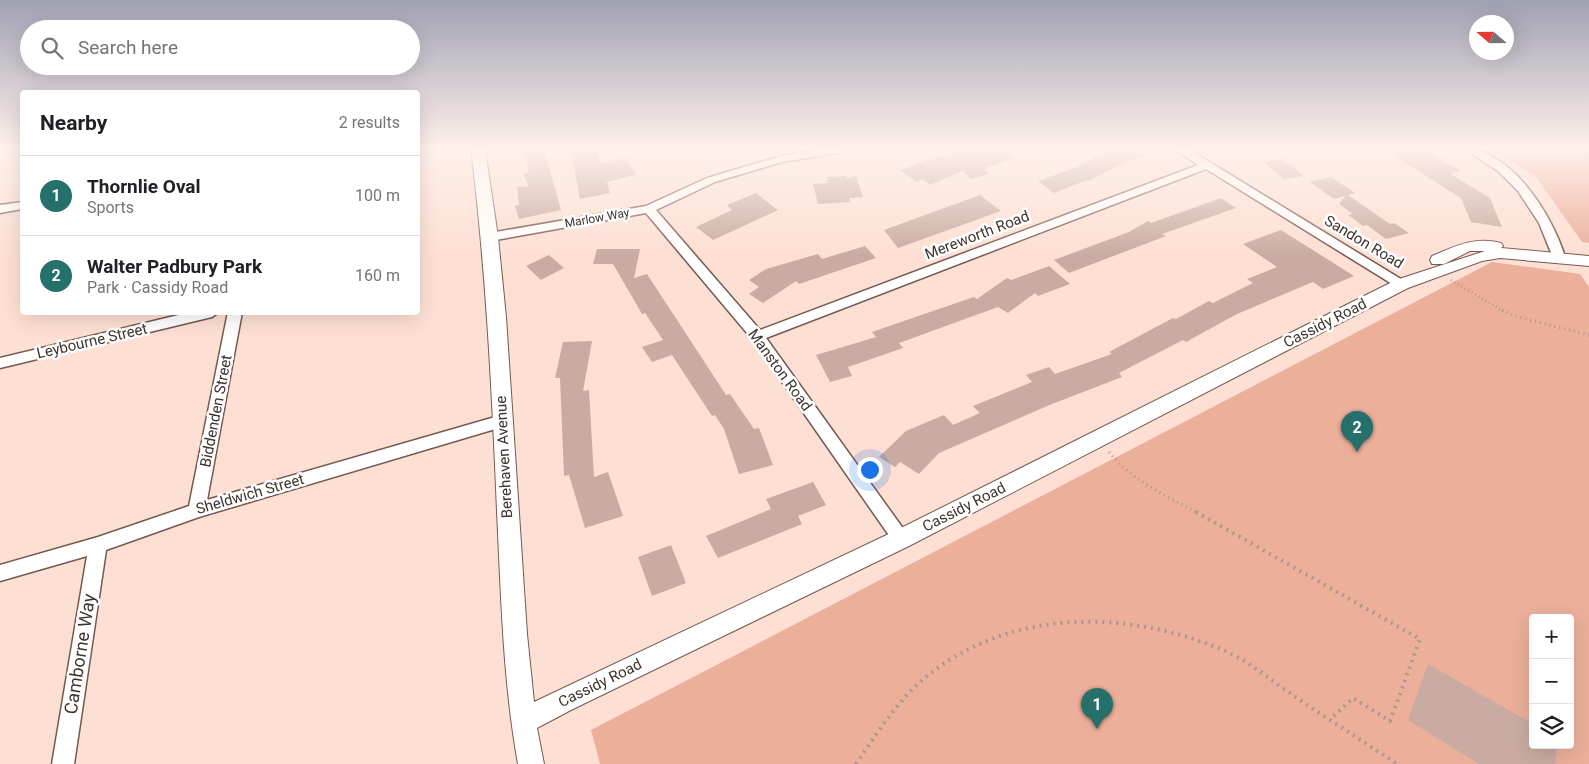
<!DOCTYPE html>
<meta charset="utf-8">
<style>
body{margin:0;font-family:Roboto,sans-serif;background:#f2f2f2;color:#202124}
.controls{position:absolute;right:15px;bottom:15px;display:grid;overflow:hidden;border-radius:5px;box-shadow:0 5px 20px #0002}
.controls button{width:45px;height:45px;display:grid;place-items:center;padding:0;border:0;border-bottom:1px solid #e0e0e0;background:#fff;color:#202124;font:25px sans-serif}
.compass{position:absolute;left:1469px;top:15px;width:45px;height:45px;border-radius:50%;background:#fff;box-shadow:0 5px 20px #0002;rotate:290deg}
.you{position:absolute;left:869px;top:469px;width:18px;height:18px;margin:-12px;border:4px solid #fff;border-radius:50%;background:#1a73e8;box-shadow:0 0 0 8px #1a73e833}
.badge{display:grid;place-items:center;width:32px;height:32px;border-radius:50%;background:#26706c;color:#fff;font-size:16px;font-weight:700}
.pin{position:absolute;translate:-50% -41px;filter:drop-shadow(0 1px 2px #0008)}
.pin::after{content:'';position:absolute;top:26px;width:18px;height:15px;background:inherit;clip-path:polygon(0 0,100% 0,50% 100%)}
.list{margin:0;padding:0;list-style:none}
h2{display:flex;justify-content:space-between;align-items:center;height:65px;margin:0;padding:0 20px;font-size:21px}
h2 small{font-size:16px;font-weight:400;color:#757577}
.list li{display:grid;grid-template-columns:32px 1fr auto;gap:15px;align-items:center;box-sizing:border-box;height:80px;padding:0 20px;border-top:1px solid #e0e0e0}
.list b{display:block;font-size:19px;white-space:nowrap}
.list p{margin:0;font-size:16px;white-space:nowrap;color:#757577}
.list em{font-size:16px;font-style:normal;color:#757577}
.icon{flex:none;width:28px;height:28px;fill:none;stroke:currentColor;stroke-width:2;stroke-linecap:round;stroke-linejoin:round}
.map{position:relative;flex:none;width:1589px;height:764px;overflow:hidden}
.search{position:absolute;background:#fff;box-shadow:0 5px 20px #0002;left:20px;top:20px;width:400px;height:55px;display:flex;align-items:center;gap:12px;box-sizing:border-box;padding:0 18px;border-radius:28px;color:#757577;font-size:19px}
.panel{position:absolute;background:#fff;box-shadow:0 5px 20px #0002;left:20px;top:90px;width:400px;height:225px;border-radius:5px}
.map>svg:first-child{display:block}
.green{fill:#ebaf9a;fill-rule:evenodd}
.building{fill:#c9aba1}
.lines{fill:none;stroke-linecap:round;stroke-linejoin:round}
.minor-casing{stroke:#745950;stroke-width:3}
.tertiary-casing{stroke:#745950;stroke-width:2}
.path-far2{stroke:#ad968d;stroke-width:2.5;stroke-dasharray:1 3;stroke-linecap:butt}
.path-far1{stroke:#ad968d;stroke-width:3;stroke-dasharray:1 4;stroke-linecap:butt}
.path{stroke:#ad968d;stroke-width:4;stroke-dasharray:2 5;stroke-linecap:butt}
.minor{fill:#fff;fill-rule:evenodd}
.tertiary{fill:#fff;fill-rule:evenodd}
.labels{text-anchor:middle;stroke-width:5;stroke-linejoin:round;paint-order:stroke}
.far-street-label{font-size:12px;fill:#3f332f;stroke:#fff}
.street-label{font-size:15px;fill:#3f332f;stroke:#fff}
.near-street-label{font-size:18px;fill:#3f332f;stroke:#fff}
</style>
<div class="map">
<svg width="1589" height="764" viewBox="0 0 1589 764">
<rect width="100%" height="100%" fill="#fedfd3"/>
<path class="green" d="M 1490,149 L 1589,149 L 1589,243 L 1582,242 L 1536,177 Z
M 1492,262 L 1580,274 L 1589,287 L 1589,764 L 600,764 L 591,730 ZM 1533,618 L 1570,618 L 1570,745 L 1533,745 Z"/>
<path class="building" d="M 544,149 L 561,210 L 519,219 L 515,206 L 519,205 L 517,187 L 529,186 L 523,174 L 529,172 L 524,153 Z
M 571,149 L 597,149 L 600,163 L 626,158 L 636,175 L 607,182 L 610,193 L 580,199 Z
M 971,149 L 979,154 L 994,149 L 1002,149 L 1015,158 L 984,169 L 989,174 L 971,179 L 963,171 L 930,185 L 923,179 L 916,182 L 900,170 L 928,159 L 930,160 Z
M 1110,149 L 1158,149 L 1158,152 L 1123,163 L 1089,181 L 1087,180 L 1054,193 L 1038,181 L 1072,169 Z
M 1383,149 L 1426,149 L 1461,171 L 1451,174 L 1490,198 L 1502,227 L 1471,222 L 1461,198 Z
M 1283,159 L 1304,176 L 1284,179 L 1263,162 Z
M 846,176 L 847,178 L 856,176 L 863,197 L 849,198 L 850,202 L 818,204 L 813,184 L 828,183 L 826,177 Z
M 1331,177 L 1355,193 L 1348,195 L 1390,224 L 1394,223 L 1409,233 L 1386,239 L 1367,225 L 1363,226 L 1348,215 L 1353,214 L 1339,204 L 1345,196 L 1334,199 L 1310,182 Z
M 756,193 L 778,210 L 713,240 L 696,227 L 732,210 L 727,205 Z
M 980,195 L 1001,211 L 898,248 L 884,230 Z
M 1221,198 L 1236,208 L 1162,234 L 1166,236 L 1069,273 L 1054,260 L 1129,232 L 1148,221 L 1151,223 Z
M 1281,230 L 1354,276 L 1323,289 L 1313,282 L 1237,314 L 1186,342 L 1183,340 L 1119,373 L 1122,377 L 1052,404 L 939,453 L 919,474 L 900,462 L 895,467 L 879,457 L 906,431 L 944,415 L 953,425 L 980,413 L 973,406 L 1032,382 L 1026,375 L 1049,367 L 1055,374 L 1112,354 L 1109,352 L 1173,318 L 1176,319 L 1209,301 L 1213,303 L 1253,283 L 1247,279 L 1277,267 L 1243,244 Z
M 865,246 L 876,258 L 799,284 L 796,281 L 763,303 L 749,294 L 759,287 L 749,280 L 766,269 L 818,254 L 822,259 Z
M 597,249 L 640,249 L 634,278 L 647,274 L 726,395 L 730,394 L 754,429 L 759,428 L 773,465 L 739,474 L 724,429 L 715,415 L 712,416 L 672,355 L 652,362 L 642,347 L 663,340 L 645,313 L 642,314 L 613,264 L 593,264 Z
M 549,255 L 564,268 L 541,280 L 526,266 Z
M 1049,266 L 1070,284 L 1038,296 L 1035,293 L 1008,313 L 998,307 L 899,343 L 903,348 L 848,367 L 852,376 L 830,382 L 816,355 L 876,337 L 872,332 L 930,312 L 974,297 L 977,299 L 1007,278 L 1011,280 Z
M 592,341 L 583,391 L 589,390 L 594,477 L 608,472 L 623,516 L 585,528 L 569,475 L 564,476 L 560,378 L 555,378 L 563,342 Z
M 813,482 L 826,505 L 798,516 L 802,524 L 718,558 L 706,536 L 771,509 L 766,499 Z
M 671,545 L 686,583 L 652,596 L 638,557 Z
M 1428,664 L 1533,724 L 1533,745 L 1557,745 L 1555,764 L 1479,764 L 1408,720 Z"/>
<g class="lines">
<defs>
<path id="minor" d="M 823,149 L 850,149 L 844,152 L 782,162 L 715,182 L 656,210 L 760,330 L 1198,165 L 1174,149 L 1188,149 L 1409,284 L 1402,288 L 1397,287 L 1206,169 L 766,338 L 907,534 L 910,539 L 907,544 L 901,546 L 895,544 L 752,339 L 646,213 L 490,241 L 484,237 L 490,233 L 646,206 L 707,178 L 781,156 Z
M 1464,149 C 1512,149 1553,217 1565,257 L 1564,260 L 1554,260 L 1539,223 L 1518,191 L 1498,171 Z
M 22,202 L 22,209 L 0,213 L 0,205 Z
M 191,312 L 219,312 L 212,317 L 0,368 L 0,358 Z
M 228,312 L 242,312 L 207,500 L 502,415 L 508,417 L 510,421 L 508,425 L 502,427 L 199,517 L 106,550 L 74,764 L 52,764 L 87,556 L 0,581 L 0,565 L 98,537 L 189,506 Z"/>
<path id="tertiary" d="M 471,149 L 485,149 L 498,237 L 506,317 L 527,634 L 534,702 L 893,532 L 1396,280 L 1485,251 L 1470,251 L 1444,264 L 1432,264 L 1430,260 L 1432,256 C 1455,246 1475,236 1501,243 L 1503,246 L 1501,248 L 1589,256 L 1589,266 L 1500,258 L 1482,261 L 1408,288 L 909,546 L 571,710 L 537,728 L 544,764 L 518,764 C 503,681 501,596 497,511 C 492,390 486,270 471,149 Z"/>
</defs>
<use href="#minor" class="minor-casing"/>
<use href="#tertiary" class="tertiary-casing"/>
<path class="path-far2" d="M 1451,280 L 1505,312"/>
<path class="path-far1" d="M 1502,310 L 1518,317 L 1589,335
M 1109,452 C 1132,481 1167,496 1198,513"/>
<path class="path" d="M 1196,512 L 1420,639 L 1390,721 L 1353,698 L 1330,720
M 856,764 C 877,733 898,700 927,676 C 1014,606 1136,609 1234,655 C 1253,665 1269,679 1287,691 C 1323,716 1360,739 1397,764"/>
<use href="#minor" class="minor"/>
<use href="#tertiary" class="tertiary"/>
</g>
<linearGradient id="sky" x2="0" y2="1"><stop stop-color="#a1a1b4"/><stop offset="0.58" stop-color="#fff1eb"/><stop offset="1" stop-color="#fff1eb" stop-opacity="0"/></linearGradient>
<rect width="1589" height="256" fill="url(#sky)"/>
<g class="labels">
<g class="far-street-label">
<text transform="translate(597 218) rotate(-10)" y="4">Marlow Way</text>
</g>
<g class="street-label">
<text transform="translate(977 235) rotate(-21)" y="5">Mereworth Road</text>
<text transform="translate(1364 242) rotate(31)" y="5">Sandon Road</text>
<text transform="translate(1325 323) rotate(-27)" y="5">Cassidy Road</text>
<text transform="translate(92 341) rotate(-13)" y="5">Leybourne Street</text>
<text transform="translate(780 370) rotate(54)" y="5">Manston Road</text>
<text transform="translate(216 411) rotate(-79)" y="5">Biddenden Street</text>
<text transform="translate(504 457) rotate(-93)" y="5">Berehaven Avenue</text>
<text transform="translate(250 494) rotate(-16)" y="5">Sheldwich Street</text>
<text transform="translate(964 507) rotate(-27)" y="5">Cassidy Road</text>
<text transform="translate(600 683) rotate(-26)" y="5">Cassidy Road</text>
</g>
<g class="near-street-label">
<text transform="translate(80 654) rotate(-81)" y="6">Camborne Way</text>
</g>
</g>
</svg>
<div class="controls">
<button>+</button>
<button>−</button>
<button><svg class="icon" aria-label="layers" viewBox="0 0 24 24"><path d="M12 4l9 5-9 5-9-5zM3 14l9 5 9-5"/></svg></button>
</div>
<svg class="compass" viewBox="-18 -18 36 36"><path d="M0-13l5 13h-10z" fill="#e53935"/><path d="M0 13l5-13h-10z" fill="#757577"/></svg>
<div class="you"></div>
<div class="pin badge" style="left:1097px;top:729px">1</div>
<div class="pin badge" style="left:1357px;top:452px">2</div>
<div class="search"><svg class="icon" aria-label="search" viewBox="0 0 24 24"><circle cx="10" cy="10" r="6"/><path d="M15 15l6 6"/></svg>Search here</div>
<section class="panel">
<h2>Nearby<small>2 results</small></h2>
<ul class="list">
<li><span class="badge">1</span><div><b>Thornlie Oval</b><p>Sports</p></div><em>100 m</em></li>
<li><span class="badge">2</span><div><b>Walter Padbury Park</b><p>Park · Cassidy Road</p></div><em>160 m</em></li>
</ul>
</section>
</div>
